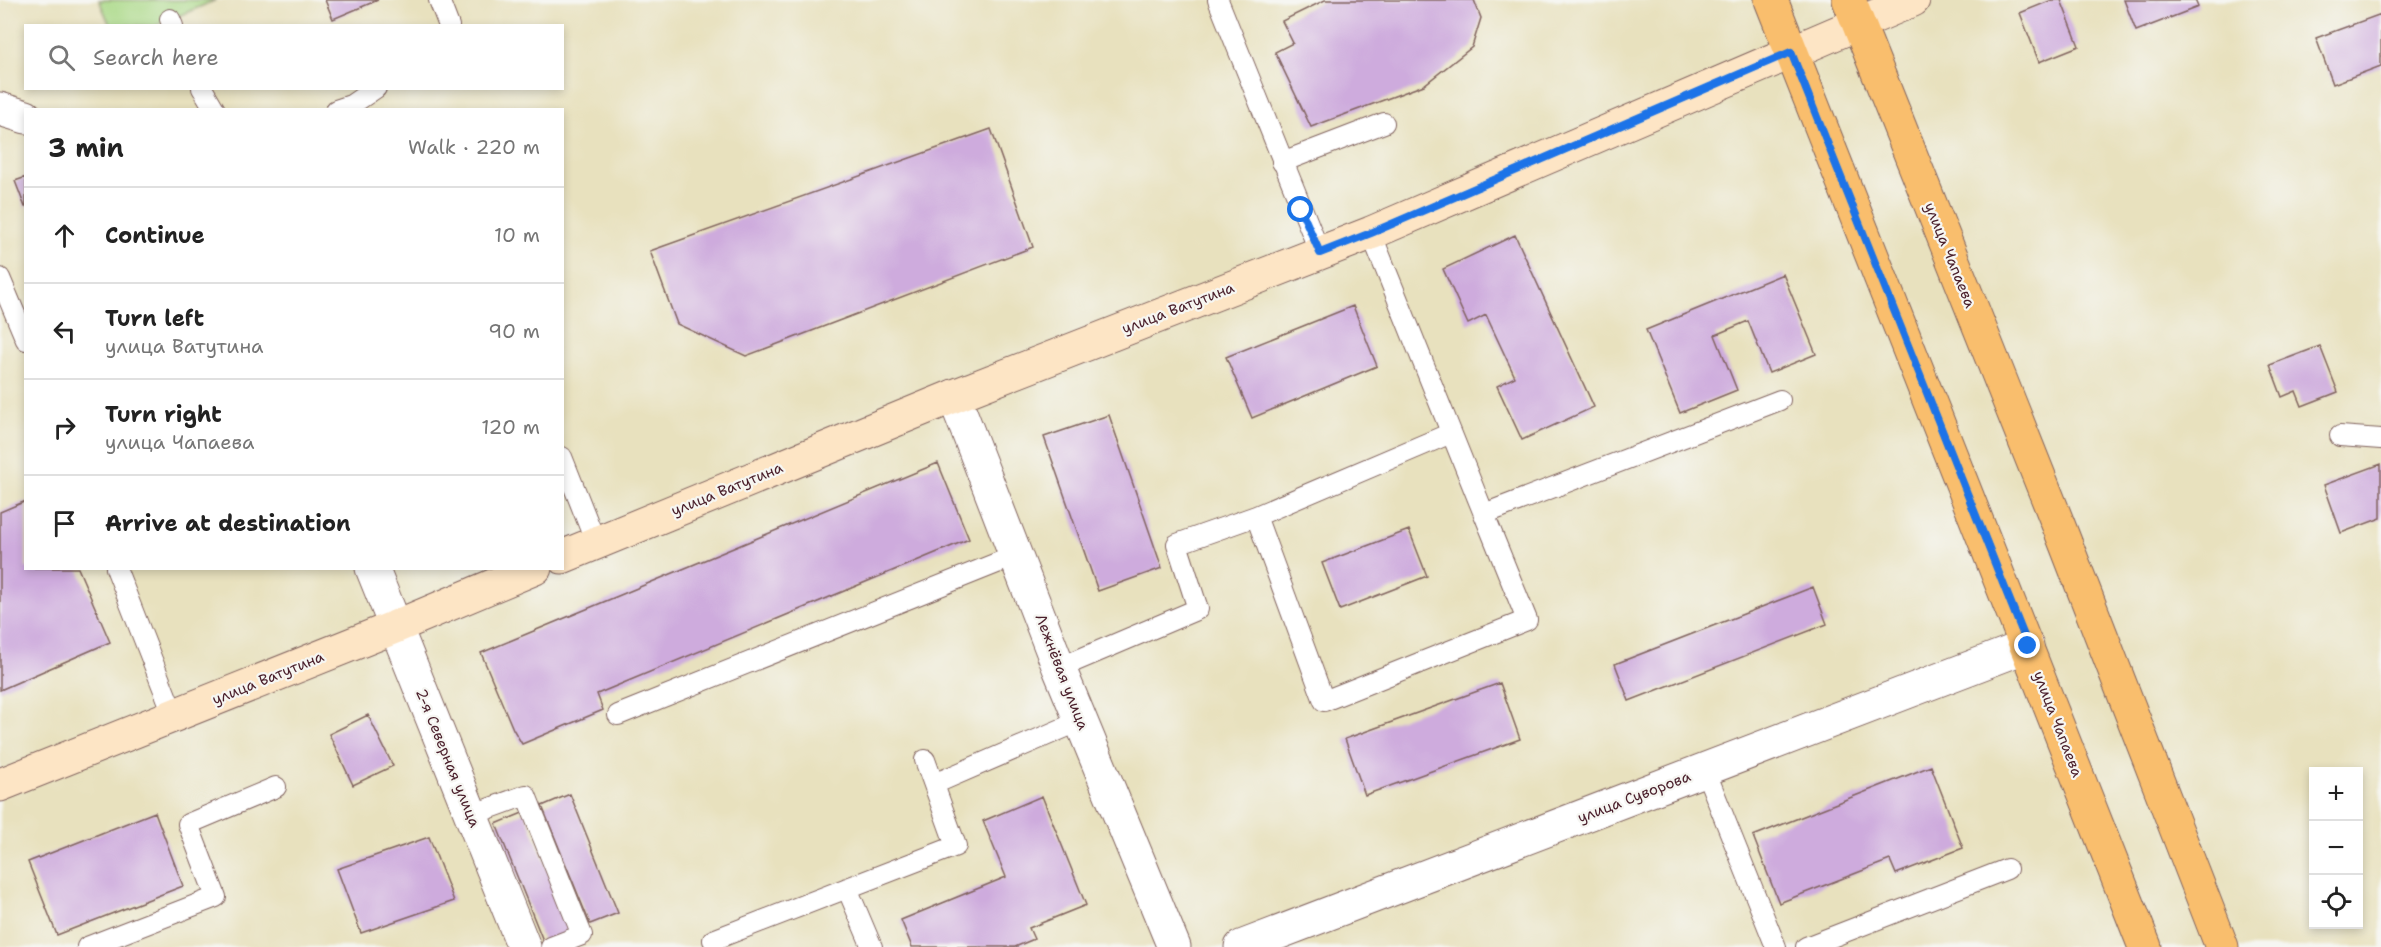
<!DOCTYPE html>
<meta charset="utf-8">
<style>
body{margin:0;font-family:"Shantell Sans",sans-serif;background:#f2f2f2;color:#222}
.controls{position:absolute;right:18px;bottom:18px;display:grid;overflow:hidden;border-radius:0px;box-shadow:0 3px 9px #0003}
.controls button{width:54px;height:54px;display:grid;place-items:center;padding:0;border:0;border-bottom:2px solid #e0e0e0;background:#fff;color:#222;font:30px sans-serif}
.stop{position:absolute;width:18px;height:18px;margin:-14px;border:4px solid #1a73e8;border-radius:50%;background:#fff}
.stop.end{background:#1a73e8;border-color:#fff;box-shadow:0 2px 6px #0008}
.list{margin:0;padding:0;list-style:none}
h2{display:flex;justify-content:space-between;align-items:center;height:78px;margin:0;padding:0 24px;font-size:26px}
h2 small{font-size:20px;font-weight:400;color:#767676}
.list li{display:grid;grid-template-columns:39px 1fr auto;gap:18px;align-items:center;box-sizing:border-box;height:96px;padding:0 24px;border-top:2px solid #e0e0e0}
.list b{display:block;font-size:22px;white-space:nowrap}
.list p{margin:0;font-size:20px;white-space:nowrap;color:#767676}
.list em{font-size:20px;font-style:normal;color:#767676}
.icon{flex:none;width:33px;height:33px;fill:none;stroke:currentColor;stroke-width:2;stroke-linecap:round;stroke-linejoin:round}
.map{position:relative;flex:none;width:2381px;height:947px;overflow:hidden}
.search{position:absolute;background:#fff;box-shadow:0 3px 9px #0003;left:24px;top:24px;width:540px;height:66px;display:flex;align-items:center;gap:15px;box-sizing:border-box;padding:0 21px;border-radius:0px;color:#767676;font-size:22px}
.panel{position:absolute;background:#fff;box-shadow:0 3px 9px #0003;left:24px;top:108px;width:540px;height:462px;border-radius:0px}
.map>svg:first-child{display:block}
.green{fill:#aad987;stroke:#7a7c59;stroke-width:1.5}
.building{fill:#ceabdd}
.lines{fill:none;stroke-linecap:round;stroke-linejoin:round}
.lane-casing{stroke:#81635e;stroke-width:22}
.street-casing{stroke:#81635e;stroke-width:35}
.secondary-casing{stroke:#81635e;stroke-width:35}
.primary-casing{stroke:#81635e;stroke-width:35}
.lane{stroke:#fff;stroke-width:20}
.street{stroke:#fff;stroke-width:33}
.secondary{stroke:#fde5c5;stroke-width:33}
.primary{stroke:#f9be6d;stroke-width:33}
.route{stroke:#1a73e8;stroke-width:8}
.labels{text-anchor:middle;stroke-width:4.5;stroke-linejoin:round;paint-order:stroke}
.street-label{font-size:15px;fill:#4a1f2b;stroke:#f6f6f2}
</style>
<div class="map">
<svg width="2381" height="947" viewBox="0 0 2381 947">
<rect width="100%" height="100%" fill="#f6f6f2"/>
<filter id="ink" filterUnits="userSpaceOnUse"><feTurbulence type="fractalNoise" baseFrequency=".0167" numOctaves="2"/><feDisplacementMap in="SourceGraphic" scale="12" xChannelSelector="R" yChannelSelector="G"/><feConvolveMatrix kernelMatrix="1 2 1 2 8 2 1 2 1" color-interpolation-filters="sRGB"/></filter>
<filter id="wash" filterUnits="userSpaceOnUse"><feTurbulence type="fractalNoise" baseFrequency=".008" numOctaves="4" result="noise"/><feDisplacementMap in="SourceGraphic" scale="24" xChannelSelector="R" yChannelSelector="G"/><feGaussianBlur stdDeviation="1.35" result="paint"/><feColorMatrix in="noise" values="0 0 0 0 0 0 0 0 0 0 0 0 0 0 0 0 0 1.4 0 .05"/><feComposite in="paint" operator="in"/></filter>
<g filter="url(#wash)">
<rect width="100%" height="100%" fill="#e8e1be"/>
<path class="green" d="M 99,0 L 216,0 L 155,26 L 110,25 Z"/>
<g id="blocks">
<path class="building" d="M 325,0 L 378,0 L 333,19 Z
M 1325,0 L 1474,0 L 1481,18 L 1472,47 L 1424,85 L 1311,127 L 1275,52 L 1293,43 L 1282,21 Z
M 2052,0 L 2061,0 L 2079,46 L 2039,62 L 2020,13 Z
M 2124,0 L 2195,0 L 2198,7 L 2136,31 Z
M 2381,14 L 2381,66 L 2333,84 L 2316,38 Z
M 991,129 L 1033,247 L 746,356 L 677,324 L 650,251 Z
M 26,177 L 26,207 L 25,207 L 15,181 Z
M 1515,235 L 1594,407 L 1522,440 L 1497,386 L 1515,377 L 1486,315 L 1468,324 L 1443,269 Z
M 1783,274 L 1816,354 L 1769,373 L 1748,321 L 1715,335 L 1737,390 L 1680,413 L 1646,330 Z
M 1353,306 L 1377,366 L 1252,418 L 1226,357 Z
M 2320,346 L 2338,392 L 2302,406 L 2296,391 L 2282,397 L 2270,365 Z
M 1109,415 L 1162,568 L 1098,591 L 1044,437 Z
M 938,463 L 969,539 L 597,694 L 603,710 L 522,744 L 513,729 L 481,653 Z
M 2381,464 L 2381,518 L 2341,533 L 2324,485 Z
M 26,501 L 26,568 L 78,568 L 110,642 L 0,690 L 0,512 Z
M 1409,530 L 1427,576 L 1340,610 L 1322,563 Z
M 1813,587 L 1827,624 L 1629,701 L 1615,664 Z
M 1500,683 L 1520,739 L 1365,795 L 1345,739 Z
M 368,715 L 393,766 L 353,785 L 329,734 Z
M 1931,766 L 1963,848 L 1896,874 L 1890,860 L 1779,903 L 1753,836 Z
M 570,794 L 618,913 L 590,924 L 542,806 Z
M 1042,796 L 1086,905 L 1029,928 L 1034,939 L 1015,947 L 912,947 L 901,920 L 1006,877 L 983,821 Z
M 155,812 L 183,886 L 57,935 L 28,862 Z
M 525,812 L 572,932 L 544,943 L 496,824 Z
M 429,837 L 454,901 L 361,933 L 337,869 Z"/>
</g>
</g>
<g filter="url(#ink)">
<use href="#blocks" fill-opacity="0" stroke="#81635e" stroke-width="1.5"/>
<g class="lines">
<defs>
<path id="lane" d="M 439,0 L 449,26
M 1218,0 L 1320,253
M 170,19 L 173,26
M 202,88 L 215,110
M 336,110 L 351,105 L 376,88
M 1282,162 L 1384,123
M 1371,233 L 1484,514 L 1780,400
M 0,278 L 26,340
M 1451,433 L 1256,516 L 1324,701 L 1527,620 L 1484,514
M 2340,436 L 2381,439
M 562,457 L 596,543
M 116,568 L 174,716
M 1059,668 L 1198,609 L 1177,544 L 1256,516
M 618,715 L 1017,555
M 1705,770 L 1776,947
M 934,784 L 1080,721
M 471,815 L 526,795 L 582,935 L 551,947
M 847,888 L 872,947
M 713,940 L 956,846 L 925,760
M 87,947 L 216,897 L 188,824 L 276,787
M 1806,947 L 2007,869"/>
<path id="street" d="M 0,109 L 26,117
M 954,396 L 1059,668 L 1174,947
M 372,568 L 524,947
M 1241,947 L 2027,646"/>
<path id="secondary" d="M 562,557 L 954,396 L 1371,233 L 1913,0
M 0,785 L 395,627 L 535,568"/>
<path id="primary" d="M 1771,0 L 2145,947
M 1849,0 L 2058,524 L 2222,947"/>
</defs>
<use href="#lane" class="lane-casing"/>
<use href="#street" class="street-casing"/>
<use href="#secondary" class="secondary-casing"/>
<use href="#primary" class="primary-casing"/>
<use href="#lane" class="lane"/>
<use href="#street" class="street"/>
<use href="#secondary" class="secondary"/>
<use href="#primary" class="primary"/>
</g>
</g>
<g class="lines" filter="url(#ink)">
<path class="route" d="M 1301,210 L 1320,253 L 1371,233 L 1791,52 L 2028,646"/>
</g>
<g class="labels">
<g class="street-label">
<text transform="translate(1950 255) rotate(68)" y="5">улица Чапаева</text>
<text transform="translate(1178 308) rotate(-21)" y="5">улица Ватутина</text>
<text transform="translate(727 489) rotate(-22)" y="5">улица Ватутина</text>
<text transform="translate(1062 672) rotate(69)" y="5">Лежнёвая улица</text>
<text transform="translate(268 678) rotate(-22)" y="5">улица Ватутина</text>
<text transform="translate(2058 724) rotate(69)" y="5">улица Чапаева</text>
<text transform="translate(448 758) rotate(68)" y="5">2-я Северная улица</text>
<text transform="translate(1634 797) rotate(-21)" y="5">улица Суворова</text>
</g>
</g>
</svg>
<div class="controls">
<button>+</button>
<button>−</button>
<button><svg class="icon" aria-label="locate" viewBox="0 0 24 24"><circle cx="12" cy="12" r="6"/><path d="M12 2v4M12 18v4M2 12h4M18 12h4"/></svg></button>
</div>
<div class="stop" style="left:1301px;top:210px"></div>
<div class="stop end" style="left:2028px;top:646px"></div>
<div class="search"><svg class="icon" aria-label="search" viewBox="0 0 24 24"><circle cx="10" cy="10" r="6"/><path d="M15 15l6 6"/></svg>Search here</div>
<section class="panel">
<h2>3 min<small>Walk · 220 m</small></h2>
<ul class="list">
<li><svg class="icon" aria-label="ahead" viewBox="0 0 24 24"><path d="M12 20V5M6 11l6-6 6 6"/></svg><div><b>Continue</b></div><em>10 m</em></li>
<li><svg class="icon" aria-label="left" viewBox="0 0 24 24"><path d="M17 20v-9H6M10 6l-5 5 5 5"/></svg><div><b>Turn left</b><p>улица Ватутина</p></div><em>90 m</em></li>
<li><svg class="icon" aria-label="right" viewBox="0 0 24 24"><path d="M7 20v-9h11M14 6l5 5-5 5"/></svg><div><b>Turn right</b><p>улица Чапаева</p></div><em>120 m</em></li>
<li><svg class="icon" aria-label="arrive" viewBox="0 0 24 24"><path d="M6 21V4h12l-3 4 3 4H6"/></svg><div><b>Arrive at destination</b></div></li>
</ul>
</section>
</div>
